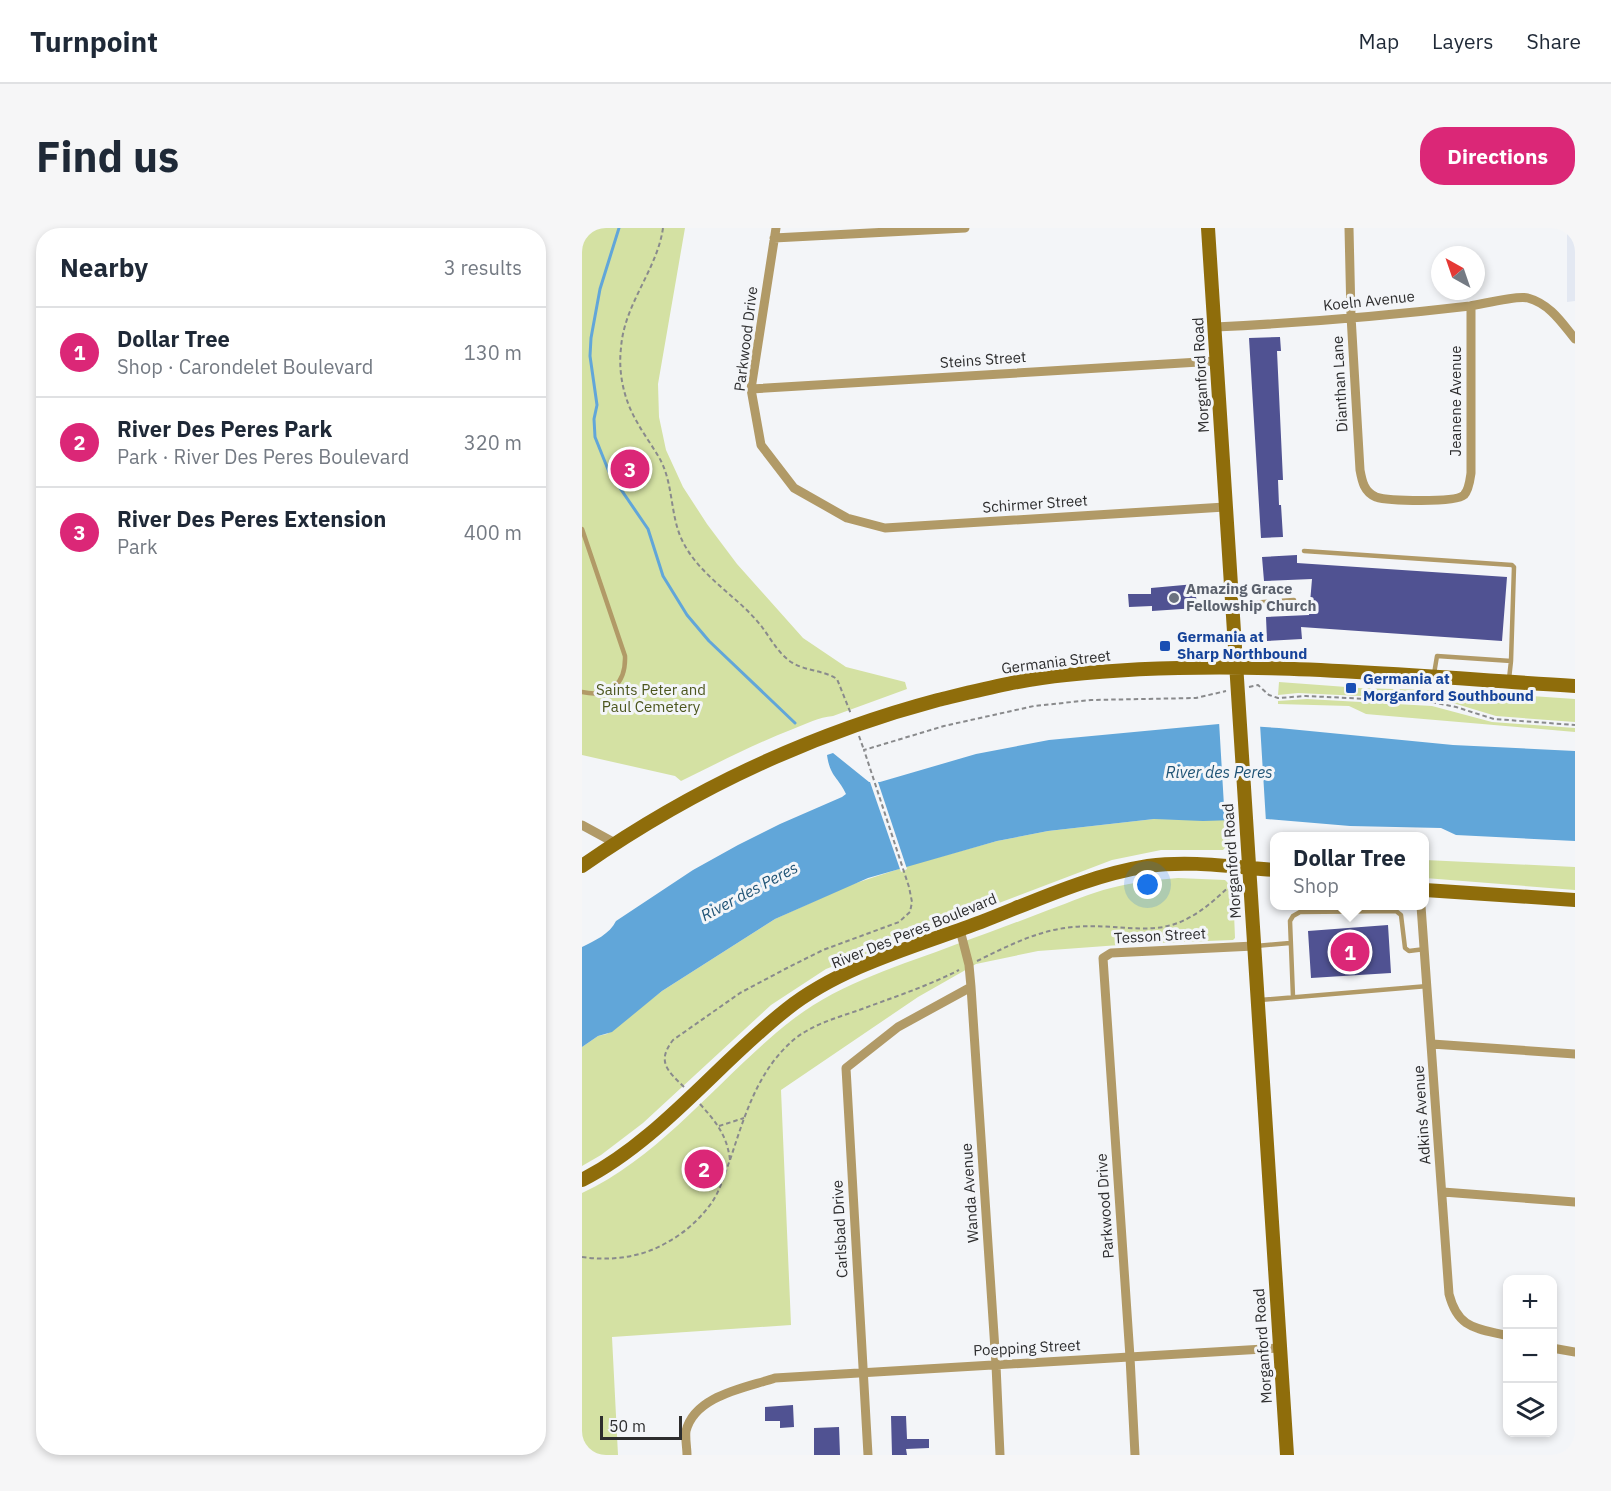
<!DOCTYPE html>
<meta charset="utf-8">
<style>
body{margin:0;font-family:"IBM Plex Sans",sans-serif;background:#f6f6f7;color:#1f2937}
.controls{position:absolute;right:18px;bottom:18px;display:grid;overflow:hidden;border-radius:12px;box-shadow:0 3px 9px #0003}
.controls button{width:54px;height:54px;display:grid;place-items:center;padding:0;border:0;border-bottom:2px solid #e0e1e3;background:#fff;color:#1f2937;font:30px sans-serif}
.compass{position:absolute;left:849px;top:18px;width:54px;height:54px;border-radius:50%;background:#fff;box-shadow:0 3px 9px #0003;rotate:320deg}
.scale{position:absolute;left:18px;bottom:15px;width:82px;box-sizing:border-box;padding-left:6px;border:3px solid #2d2d2e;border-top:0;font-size:16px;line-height:21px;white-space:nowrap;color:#2d2d2e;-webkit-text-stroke:4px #f3f5f8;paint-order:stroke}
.you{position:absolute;left:566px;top:657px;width:21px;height:21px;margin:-15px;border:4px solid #fff;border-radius:50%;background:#1a73e8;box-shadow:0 0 0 9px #1a73e833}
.badge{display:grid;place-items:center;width:39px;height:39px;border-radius:50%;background:#db2777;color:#fff;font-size:20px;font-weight:700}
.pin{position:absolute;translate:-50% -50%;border:3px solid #fff;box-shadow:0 2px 6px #0006}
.popup{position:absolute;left:688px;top:604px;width:159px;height:78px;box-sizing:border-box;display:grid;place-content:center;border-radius:12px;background:#fff;filter:drop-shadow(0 2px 4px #0005);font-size:20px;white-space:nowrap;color:#747a83}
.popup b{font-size:22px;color:#1f2937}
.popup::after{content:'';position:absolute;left:50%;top:100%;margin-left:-12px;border:12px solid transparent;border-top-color:#fff}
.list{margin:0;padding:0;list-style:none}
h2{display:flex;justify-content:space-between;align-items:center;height:78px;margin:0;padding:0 24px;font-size:26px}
h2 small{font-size:20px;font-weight:400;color:#747a83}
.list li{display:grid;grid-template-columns:39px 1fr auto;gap:18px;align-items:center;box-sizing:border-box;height:90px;padding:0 24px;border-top:2px solid #e0e1e3}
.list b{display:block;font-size:22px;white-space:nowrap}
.list p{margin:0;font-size:20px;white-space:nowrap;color:#747a83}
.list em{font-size:20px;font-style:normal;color:#747a83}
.icon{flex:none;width:33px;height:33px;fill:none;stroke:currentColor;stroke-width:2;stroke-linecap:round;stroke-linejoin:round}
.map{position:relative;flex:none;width:993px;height:1227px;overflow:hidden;border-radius:24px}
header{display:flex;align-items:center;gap:36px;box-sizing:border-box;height:84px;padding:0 30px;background:#fff;border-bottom:2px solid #e0e1e3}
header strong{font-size:28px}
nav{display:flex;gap:33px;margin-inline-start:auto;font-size:21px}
.intro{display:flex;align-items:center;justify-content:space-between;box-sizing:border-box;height:144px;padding:0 36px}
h1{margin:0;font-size:42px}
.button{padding:15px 27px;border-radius:24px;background:#db2777;color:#fff;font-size:21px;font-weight:700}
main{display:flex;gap:36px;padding:0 36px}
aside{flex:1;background:#fff;border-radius:24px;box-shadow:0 3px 9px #0003}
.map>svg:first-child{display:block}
.built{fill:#e3e8f2}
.green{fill:#d4e1a3}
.water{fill:#61a6d9}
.pier{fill:#f3f5f8}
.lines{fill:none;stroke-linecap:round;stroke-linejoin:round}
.stream{stroke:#61a6d9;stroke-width:3}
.building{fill:#505292}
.path{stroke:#898a8c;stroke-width:2;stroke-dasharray:4.5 3;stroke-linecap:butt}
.lane{stroke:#b19a67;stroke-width:4.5}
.street{stroke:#b19a67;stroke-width:9}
.secondary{stroke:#8f6d0b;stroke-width:14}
.worship-dot{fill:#6b7280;stroke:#f3f5f8;stroke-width:2}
.transit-dot{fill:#1a4fb4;stroke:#f3f5f8;stroke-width:2}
.labels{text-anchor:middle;stroke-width:6;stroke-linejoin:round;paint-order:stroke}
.street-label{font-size:15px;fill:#2d2d2e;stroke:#f3f5f8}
.worship-label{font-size:15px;font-weight:bold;fill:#5b616d;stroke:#f3f5f8;text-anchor:start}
.transit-label{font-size:15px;font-weight:bold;fill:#164399;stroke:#f3f5f8;text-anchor:start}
.park-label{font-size:15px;fill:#4c561e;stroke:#f3f5f8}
.water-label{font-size:16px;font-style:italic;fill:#1f5375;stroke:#f3f5f8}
</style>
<header>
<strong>Turnpoint</strong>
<nav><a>Map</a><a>Layers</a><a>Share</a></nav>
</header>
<div class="intro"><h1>Find us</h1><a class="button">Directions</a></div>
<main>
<aside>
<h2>Nearby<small>3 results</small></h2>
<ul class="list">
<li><span class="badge">1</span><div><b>Dollar Tree</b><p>Shop · Carondelet Boulevard</p></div><em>130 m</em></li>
<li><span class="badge">2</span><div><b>River Des Peres Park</b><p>Park · River Des Peres Boulevard</p></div><em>320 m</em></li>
<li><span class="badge">3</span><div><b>River Des Peres Extension</b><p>Park</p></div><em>400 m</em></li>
</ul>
</aside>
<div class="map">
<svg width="993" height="1227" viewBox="0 0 993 1227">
<rect width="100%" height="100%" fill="#f3f5f8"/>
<path class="built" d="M 985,0 L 993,0 L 993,73 L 985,74 Z"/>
<path class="green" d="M 0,0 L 103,0 L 76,156 L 77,189 L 84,222 L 101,259 L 125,296 L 155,336 L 221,410 L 264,439 L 323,454 L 325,461 L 251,488 C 237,489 224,496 211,501 C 172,516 136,535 99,553 L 93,548 L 0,527 Z
M 697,454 L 778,460 L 880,463 L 993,471 L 993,494 L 914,488 L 871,475 L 842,471 L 716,465 L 696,467 Z
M 725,471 L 850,478 L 910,494 L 993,500 L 993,504 L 795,487 L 784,486 L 767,478 L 696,476 L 696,473 Z
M 572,591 L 643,592 L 644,604 L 648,604 L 648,614 L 641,622 L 579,622 L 530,632 L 244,741 L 189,777 L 61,895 L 19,927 L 0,938 L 0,819 L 16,808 L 25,806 L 80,763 L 193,691 L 268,657 L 332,636 L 415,613 L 466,603 Z
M 843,632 L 993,639 L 993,662 L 843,650 Z
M 596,650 L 643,652 L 651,660 L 653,710 L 651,712 L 551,716 L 456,723 L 394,736 L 336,769 L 199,862 L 209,1097 L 30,1109 L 36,1227 L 0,1227 L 0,965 C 83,926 139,847 210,792 C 259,754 318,738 375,716 C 406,705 438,693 469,681 C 489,674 508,665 529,660 C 551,654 574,652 596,650 Z"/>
<path class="water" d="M 637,496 L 697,500 L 871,517 L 993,523 L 993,613 L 874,607 L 859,600 L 768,598 L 684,591 L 621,593 L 572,591 L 466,603 L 415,613 L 286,650 L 193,691 L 80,763 L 30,804 L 16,808 L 0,819 L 0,719 C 12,713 28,706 34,693 L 111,642 L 156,617 L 198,596 L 260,569 L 264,566 C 257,550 248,549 245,527 L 251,525 L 287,554 L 298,554 L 394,526 L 467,512 Z"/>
<path class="pier" d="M 637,493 L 678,496 L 684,594 L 643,595 Z
M 287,551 L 295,551 L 325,641 L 319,644 Z"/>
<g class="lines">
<path class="stream" d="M 37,0 L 18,61 L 9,110 L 8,128 L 15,177 L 12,191 L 13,209 L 27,244 L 66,301 L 81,348 L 105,387 L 127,413 L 213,495"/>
</g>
<path class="building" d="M 698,109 L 699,123 L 695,123 L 701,252 L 696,252 L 697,277 L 699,277 L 701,309 L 679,310 L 667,110 Z
M 715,327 L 715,335 L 925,349 L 920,413 L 719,399 L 720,411 L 685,413 L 684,389 L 727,387 L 730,351 L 682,353 L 680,329 Z
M 613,356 L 615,380 L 570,383 L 570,378 L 547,379 L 546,366 L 569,366 L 569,360 Z
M 806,697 L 809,745 L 729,750 L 726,703 Z
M 211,1177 L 212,1199 L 198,1200 L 198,1193 L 183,1193 L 183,1179 Z
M 309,1188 L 324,1188 L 325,1211 L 347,1211 L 347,1220 L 324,1221 L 325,1227 L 310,1227 Z
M 257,1199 L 258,1227 L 232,1227 L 232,1200 Z"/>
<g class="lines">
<path class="path" d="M 81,0 C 75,42 42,76 39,120 C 36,145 42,172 55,194 C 62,207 72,220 79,233 C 92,259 88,291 102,316 C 120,350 157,369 180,399 C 189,411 196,425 209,434 C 223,443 241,442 255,451 L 269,486
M 667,459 L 676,457 L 687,467 L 696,470 L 724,468 L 849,474 L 874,479 L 912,491 L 993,497
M 277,508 L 282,522
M 395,733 C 426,718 456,702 491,699 C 518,696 546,702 574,700 C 608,697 632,673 655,651
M 102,859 C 86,843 74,834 91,812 L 158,765 L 205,740 L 241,722 L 317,694 L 328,684 L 330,674 L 327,659 L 282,522 L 362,498 L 452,478 L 509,472 L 614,470 L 644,463
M 118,876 C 134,894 145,907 148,932
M 137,898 L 162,890
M 0,1029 C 28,1033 58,1030 84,1015 C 101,1006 116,993 128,977 C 138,964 142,947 148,932 C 162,890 174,847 207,816 C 226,797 255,790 280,781 C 312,769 346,758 377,742"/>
<path class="lane" d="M 0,301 L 43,428 C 44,456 28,470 0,464
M 722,323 L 930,337 L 932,339 L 929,433 L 855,428 L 852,446
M 652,376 L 712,372
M 927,451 L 929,433
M 674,718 L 708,715
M 711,769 L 708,693 L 711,688 L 718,684 L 814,683 L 819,687 L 823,720 L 827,723 L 843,721
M 678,772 L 846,758"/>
<path class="street" d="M 194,0 L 169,161 L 179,217 L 212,260 L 265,290 L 303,300 L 643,279
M 767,0 L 769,88 L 778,242 C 780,253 782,264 794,269 C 806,273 873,275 882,267 C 887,262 888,252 889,245 L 889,78
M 192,10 L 383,0
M 633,99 C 718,95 803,88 888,78 C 901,76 936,67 946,70 C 968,76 980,95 993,111
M 169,161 L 634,133
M 0,597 L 33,615
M 839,678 L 867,1066 C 876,1101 894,1100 926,1108
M 378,702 L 387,737 L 389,759 L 414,1137 L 418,1227
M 850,816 L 993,826
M 861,964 L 993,974
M 970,1120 L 993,1124
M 105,1227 C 105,1220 103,1210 104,1203 C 113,1167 164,1160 193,1150 L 698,1120
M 286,1227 L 264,840 L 316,799 L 389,759
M 553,1227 L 548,1129 L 521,730 L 529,725 L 672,718"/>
<path class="secondary" d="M 626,0 L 705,1227
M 0,638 C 109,562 228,506 356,472 C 398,462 441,451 484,447 C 653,429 824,448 993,458
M 843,662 L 993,672
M 0,952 C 77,913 137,834 205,781 C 259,738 335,718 399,694 C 453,673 508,647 566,638 C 608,632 651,639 693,642"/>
</g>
<circle class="worship-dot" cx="592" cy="370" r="6"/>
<g class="transit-dot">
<rect x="577" y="412" width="12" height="12" rx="3"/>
<rect x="763" y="454" width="12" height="12" rx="3"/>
</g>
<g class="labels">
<g class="street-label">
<text transform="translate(787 73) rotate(-6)" y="5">Koeln Avenue</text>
<text transform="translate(164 111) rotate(-83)" y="5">Parkwood Drive</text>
<text transform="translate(401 132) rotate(-4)" y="5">Steins Street</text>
<text transform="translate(619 147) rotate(-93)" y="5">Morganford Road</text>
<text transform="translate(758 156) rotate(-93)" y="5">Dianthan Lane</text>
<text transform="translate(874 173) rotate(-90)" y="5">Jeanene Avenue</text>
<text transform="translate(453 276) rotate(-4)" y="5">Schirmer Street</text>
<text transform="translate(474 434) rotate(-7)" y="5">Germania Street</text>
<text transform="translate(650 633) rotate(-94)" y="5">Morganford Road</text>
<text transform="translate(332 703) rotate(-22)" y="5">River Des Peres Boulevard</text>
<text transform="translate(578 708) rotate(-3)" y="5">Tesson Street</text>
<text transform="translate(840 887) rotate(-94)" y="5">Adkins Avenue</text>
<text transform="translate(388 965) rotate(-94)" y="5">Wanda Avenue</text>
<text transform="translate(523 978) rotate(-94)" y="5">Parkwood Drive</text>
<text transform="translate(258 1001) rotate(-93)" y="5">Carlsbad Drive</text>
<text transform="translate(681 1118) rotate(-94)" y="5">Morganford Road</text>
<text transform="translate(445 1120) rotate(-3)" y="5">Poepping Street</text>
</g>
<g class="worship-label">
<text x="604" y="366">Amazing Grace<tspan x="604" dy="17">Fellowship Church</tspan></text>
</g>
<g class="transit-label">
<text x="595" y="414">Germania at<tspan x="595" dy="17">Sharp Northbound</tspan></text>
<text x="781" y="456">Germania at<tspan x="781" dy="17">Morganford Southbound</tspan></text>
</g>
<g class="park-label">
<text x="69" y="467">Saints Peter and<tspan x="69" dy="17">Paul Cemetery</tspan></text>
</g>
<g class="water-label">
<text x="637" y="550">River des Peres</text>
<text transform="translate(167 663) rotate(-28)" y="6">River des Peres</text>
</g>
</g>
</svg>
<div class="controls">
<button>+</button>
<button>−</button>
<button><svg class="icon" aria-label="layers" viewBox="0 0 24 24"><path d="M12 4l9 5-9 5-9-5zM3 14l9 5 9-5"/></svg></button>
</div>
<svg class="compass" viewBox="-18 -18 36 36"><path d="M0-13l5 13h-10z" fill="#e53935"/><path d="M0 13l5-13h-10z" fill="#747a83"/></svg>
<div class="scale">50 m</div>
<div class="you"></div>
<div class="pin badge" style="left:768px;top:724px">1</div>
<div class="popup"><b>Dollar Tree</b>Shop</div>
<div class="pin badge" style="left:122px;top:941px">2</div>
<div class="pin badge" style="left:48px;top:241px">3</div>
</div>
</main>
